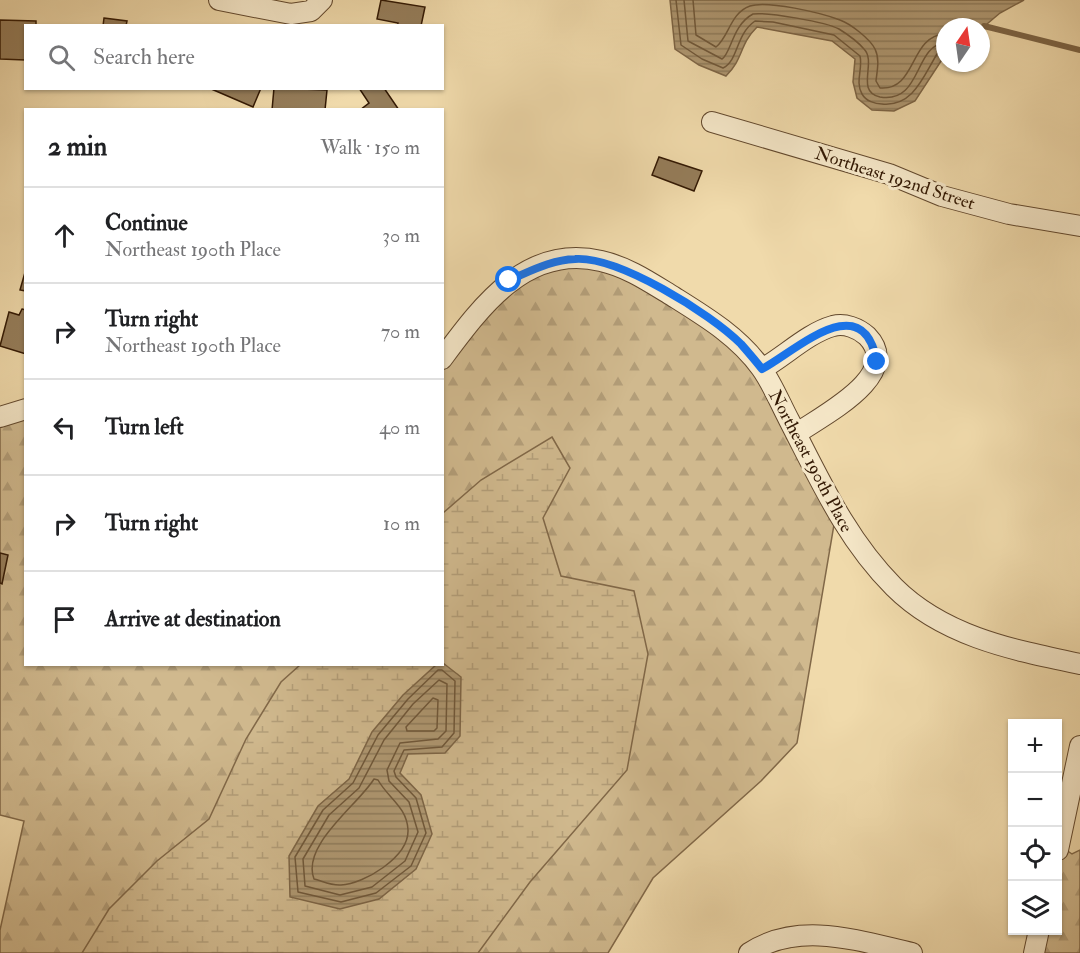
<!DOCTYPE html>
<meta charset="utf-8">
<style>
body{margin:0;font-family:"IM FELL Double Pica",serif;background:#f6f6f6;color:#202124}
.controls{position:absolute;right:18px;bottom:18px;display:grid;overflow:hidden;border-radius:0px;box-shadow:0 2px 4px #0004}
.controls button{width:54px;height:54px;display:grid;place-items:center;padding:0;border:0;border-bottom:2px solid #e0e0e0;background:#fff;color:#202124;font:30px sans-serif}
.compass{position:absolute;left:936px;top:18px;width:54px;height:54px;border-radius:50%;background:#fff;box-shadow:0 2px 4px #0004;rotate:13deg}
.stop{position:absolute;width:18px;height:18px;margin:-14px;border:4px solid #1a73e8;border-radius:50%;background:#fff}
.stop.end{background:#1a73e8;border-color:#fff;box-shadow:0 2px 6px #0008}
.list{margin:0;padding:0;list-style:none}
h2{display:flex;justify-content:space-between;align-items:center;height:78px;margin:0;padding:0 24px;font-size:26px}
h2 small{font-size:20px;font-weight:400;color:#757577}
.list li{display:grid;grid-template-columns:39px 1fr auto;gap:18px;align-items:center;box-sizing:border-box;height:96px;padding:0 24px;border-top:2px solid #e0e0e0}
.list b{display:block;font-size:22px;white-space:nowrap}
.list p{margin:0;font-size:20px;white-space:nowrap;color:#757577}
.list em{font-size:20px;font-style:normal;color:#757577}
.icon{flex:none;width:33px;height:33px;fill:none;stroke:currentColor;stroke-width:2;stroke-linecap:round;stroke-linejoin:round}
.map{position:relative;flex:none;width:1080px;height:953px;overflow:hidden}
.search{position:absolute;background:#fff;box-shadow:0 2px 4px #0004;left:24px;top:24px;width:420px;height:66px;display:flex;align-items:center;gap:15px;box-sizing:border-box;padding:0 21px;border-radius:0px;color:#757577;font-size:22px}
.panel{position:absolute;background:#fff;box-shadow:0 2px 4px #0004;left:24px;top:108px;width:420px;height:558px;border-radius:0px}
.map>svg:first-child{display:block}
.forest{fill:url(#forest-firs);stroke:#816848;stroke-width:1.5}
.wetland{fill:url(#wetland-marsh);stroke:#816848;stroke-width:1.5}
.water{fill:url(#water-rules);stroke:#7d6546;stroke-width:1.5}
.lines{fill:none;stroke-linecap:round;stroke-linejoin:round}
.shore{stroke:#70583a;stroke-width:1.5}
.stream{stroke:#7d6546;stroke-width:6}
.building{fill:#957d5a;stroke:#321803;stroke-width:1.5}
.minor-casing{stroke:#62482d;stroke-width:22}
.minor{stroke:#f5e7c8;stroke-width:20}
.route{stroke:#1a73e8;stroke-width:8}
.labels{text-anchor:middle;stroke-width:6;stroke-linejoin:round;paint-order:stroke}
.street-label{font-size:18px;fill:#321803;stroke:#f5e7c8}
</style>
<div class="map">
<svg width="1080" height="953" viewBox="0 0 1080 953">
<defs>
<pattern id="forest-firs" width="22" height="20" patternUnits="userSpaceOnUse" patternTransform="scale(1.5)"><rect width="22" height="20" fill="#d0b98e"/><path d="M5 1l3.5 6h-7zM16 11l3.5 6h-7z" fill="#b39e79"/></pattern>
<pattern id="wetland-marsh" width="20" height="14" patternUnits="userSpaceOnUse" patternTransform="scale(1.5)"><rect width="20" height="14" fill="#d0b98e"/><path d="M1 5h8M5 5V1M11 12h8M15 12V8" fill="none" stroke="#b39e79"/></pattern>
<pattern id="water-rules" width="6" height="5" patternUnits="userSpaceOnUse" patternTransform="scale(1.5)"><rect width="6" height="5" fill="#af9872"/><path d="M0 2.5h6" fill="none" stroke="#8f7b5b"/></pattern>
</defs>
<rect width="100%" height="100%" fill="#f0daab"/>
<filter id="stains"><feTurbulence type="fractalNoise" baseFrequency=".00333" numOctaves="4"/><feColorMatrix values="0 0 0 0 .2 0 0 0 0 .09 0 0 0 0 .02 0 0 0 .5 -.17"/></filter>
<radialGradient id="worn" r=".72"><stop offset=".6" stop-color="#630" stop-opacity="0"/><stop offset="1" stop-color="#630" stop-opacity=".3"/></radialGradient>
<path class="forest" d="M 601,261 L 740,343 L 836,513 L 797,743 L 761,781 L 653,878 L 608,953 L 0,953 L 0,930 L 24,821 L 0,815 L 0,417 L 25,409 L 26,664 L 442,664 L 443,359 L 509,280 Z
M 1059,845 L 1072,854 L 1080,850 L 1080,953 L 1033,953 L 1038,931 L 1058,930 Z"/>
<path class="wetland" d="M 552,437 L 570,468 L 543,518 L 561,576 L 634,591 L 648,654 L 627,770 L 530,882 L 478,953 L 82,953 L 109,909 L 157,861 L 209,819 L 246,739 L 281,682 L 300,665 L 442,664 L 443,513 L 481,480 Z"/>
<path class="water" d="M 670,0 L 1024,0 L 1000,13 L 981,29 L 945,27 L 945,55 L 915,101 L 894,111 L 872,110 L 857,98 L 853,82 L 855,59 L 832,41 L 757,27 C 739,45 744,58 726,76 L 699,65 L 675,49 Z
M 443,663 L 461,677 L 460,736 L 445,753 L 408,754 L 400,773 L 421,795 L 432,834 L 416,869 L 379,899 L 340,909 L 290,897 L 289,856 L 318,806 L 349,779 L 372,732 L 403,695 L 436,665 Z"/>
<g class="lines">
<path class="shore" d="M 676,0 L 681,45 L 702,59 L 723,68 C 739,60 735,35 755,21 L 773,22 L 834,35 L 860,56 C 863,68 855,82 862,94 C 866,101 875,104 882,104 C 913,107 923,77 937,54 L 945,51
M 684,0 L 688,41 L 722,59 C 731,54 732,25 753,14 C 768,12 826,22 839,29 C 847,34 858,42 864,49 C 877,62 855,92 880,97 C 922,104 914,45 945,43
M 693,0 L 696,35 L 716,47 C 729,37 730,13 750,6 C 767,0 822,13 840,20 C 851,24 870,39 875,49 C 880,59 877,71 876,81 L 880,88 C 917,91 909,36 945,34
M 438,670 L 442,670 L 455,681 L 454,733 L 442,747 L 404,750 L 394,771 L 396,777 L 416,798 L 426,833 L 411,866 L 376,893 L 341,902 L 298,892 L 295,857 L 323,810 L 353,783 L 378,735 L 408,699 Z
M 439,680 L 447,684 L 446,731 L 438,739 L 400,743 L 387,770 L 389,781 L 409,802 L 418,832 L 405,861 L 372,887 L 340,895 L 305,886 L 303,859 L 329,815 L 359,788 L 384,740 L 413,704 Z
M 433,698 L 438,700 L 437,728 L 434,731 L 407,731 L 406,727 Z
M 374,779 L 378,780 C 388,798 407,807 408,830 C 409,857 364,884 341,885 C 332,886 322,881 314,879 C 301,845 358,805 374,779 Z"/>
<path class="stream" d="M 984,26 L 1080,50"/>
</g>
<path class="building" d="M 381,0 L 425,7 L 421,26 L 397,26 L 398,23 L 377,19 Z
M 104,18 L 127,21 L 126,26 L 103,26 Z
M 0,20 L 36,21 L 36,26 L 26,26 L 25,60 L 0,59 Z
M 209,88 L 261,88 L 253,107 Z
M 274,88 L 327,90 L 325,110 L 272,110 Z
M 359,88 L 384,88 L 399,110 L 360,110 L 369,103 Z
M 659,157 L 702,171 L 694,191 L 652,175 Z
M 26,269 L 26,291 L 20,290 Z
M 22,309 L 26,310 L 26,354 L 0,346 L 9,312 L 19,315 Z
M 0,553 L 8,555 L 2,584 L 0,583 Z"/>
<g class="lines">
<defs>
<path id="minor" d="M 219,0 L 291,14 L 311,11 L 322,0
M 712,122 L 889,174 L 942,196 L 1009,214 L 1080,226
M 442,359 C 480,308 526,243 601,261 C 628,267 651,283 674,297 C 706,317 739,337 761,368 C 772,383 780,403 789,420 C 820,480 846,539 894,587 C 944,637 1014,650 1080,664
M 762,369 C 785,356 808,333 833,326 C 845,323 858,328 867,336 C 905,375 821,416 796,434
M 0,417 L 26,409
M 1058,850 L 1080,746
M 749,953 C 799,920 859,941 912,953
M 1034,953 L 1039,930"/>
</defs>
<use href="#minor" class="minor-casing"/>
<use href="#minor" class="minor"/>
</g>
<g class="lines">
<path class="route" d="M 509,280 C 531,271 551,260 575,259 C 618,256 710,313 741,344 C 748,352 755,360 762,369 C 797,350 863,286 877,362"/>
</g>
<g class="labels">
<g class="street-label">
<text transform="translate(895 178) rotate(18)" y="6">Northeast 192nd Street</text>
<text transform="translate(811 461) rotate(62)" y="6">Northeast 190th Place</text>
</g>
</g>
<rect width="100%" height="100%" filter="url(#stains)"/>
<rect width="100%" height="100%" fill="url(#worn)"/>
</svg>
<div class="controls">
<button>+</button>
<button>−</button>
<button><svg class="icon" aria-label="locate" viewBox="0 0 24 24"><circle cx="12" cy="12" r="6"/><path d="M12 2v4M12 18v4M2 12h4M18 12h4"/></svg></button>
<button><svg class="icon" aria-label="layers" viewBox="0 0 24 24"><path d="M12 4l9 5-9 5-9-5zM3 14l9 5 9-5"/></svg></button>
</div>
<svg class="compass" viewBox="-18 -18 36 36"><path d="M0-13l5 13h-10z" fill="#e53935"/><path d="M0 13l5-13h-10z" fill="#757577"/></svg>
<div class="stop" style="left:509px;top:280px"></div>
<div class="stop end" style="left:877px;top:362px"></div>
<div class="search"><svg class="icon" aria-label="search" viewBox="0 0 24 24"><circle cx="10" cy="10" r="6"/><path d="M15 15l6 6"/></svg>Search here</div>
<section class="panel">
<h2>2 min<small>Walk · 150 m</small></h2>
<ul class="list">
<li><svg class="icon" aria-label="ahead" viewBox="0 0 24 24"><path d="M12 20V5M6 11l6-6 6 6"/></svg><div><b>Continue</b><p>Northeast 190th Place</p></div><em>30 m</em></li>
<li><svg class="icon" aria-label="right" viewBox="0 0 24 24"><path d="M7 20v-9h11M14 6l5 5-5 5"/></svg><div><b>Turn right</b><p>Northeast 190th Place</p></div><em>70 m</em></li>
<li><svg class="icon" aria-label="left" viewBox="0 0 24 24"><path d="M17 20v-9H6M10 6l-5 5 5 5"/></svg><div><b>Turn left</b></div><em>40 m</em></li>
<li><svg class="icon" aria-label="right" viewBox="0 0 24 24"><path d="M7 20v-9h11M14 6l5 5-5 5"/></svg><div><b>Turn right</b></div><em>10 m</em></li>
<li><svg class="icon" aria-label="arrive" viewBox="0 0 24 24"><path d="M6 21V4h12l-3 4 3 4H6"/></svg><div><b>Arrive at destination</b></div></li>
</ul>
</section>
</div>
